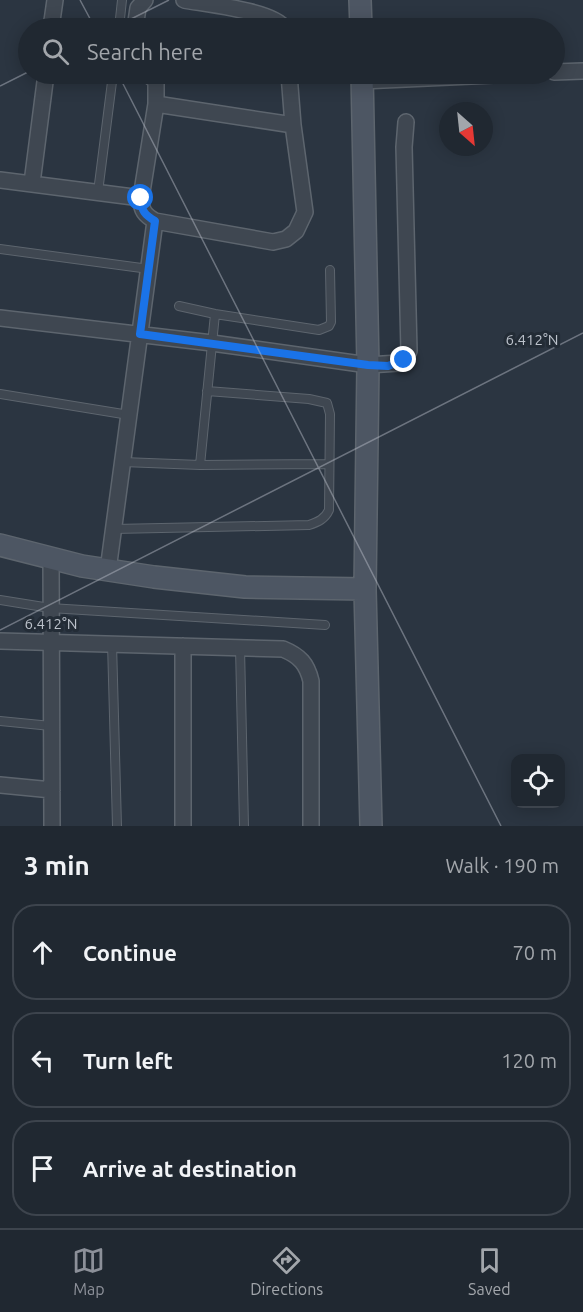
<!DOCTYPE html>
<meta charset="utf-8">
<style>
body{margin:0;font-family:Ubuntu,sans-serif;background:#2d343d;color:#f1f3f6}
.controls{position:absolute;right:18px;bottom:18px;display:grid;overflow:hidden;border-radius:12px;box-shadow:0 3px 15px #0003}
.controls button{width:54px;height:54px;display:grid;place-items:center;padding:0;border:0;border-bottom:2px solid #3d444d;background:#202831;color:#f1f3f6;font:30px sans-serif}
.compass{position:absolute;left:439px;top:102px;width:54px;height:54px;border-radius:50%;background:#202831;box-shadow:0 3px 15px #0003;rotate:153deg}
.stop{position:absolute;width:18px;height:18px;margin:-14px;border:4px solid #1a73e8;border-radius:50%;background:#fff}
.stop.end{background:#1a73e8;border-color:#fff;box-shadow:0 2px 6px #0008}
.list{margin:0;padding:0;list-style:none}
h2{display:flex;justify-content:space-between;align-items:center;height:78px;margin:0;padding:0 24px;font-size:26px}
h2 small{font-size:20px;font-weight:400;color:#a2a6ab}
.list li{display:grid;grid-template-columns:39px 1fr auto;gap:18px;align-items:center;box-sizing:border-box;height:96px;margin:0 12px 12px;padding:0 12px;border:2px solid #3d444d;border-radius:24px}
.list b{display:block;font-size:22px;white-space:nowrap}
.list em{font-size:20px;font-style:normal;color:#a2a6ab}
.icon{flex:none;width:33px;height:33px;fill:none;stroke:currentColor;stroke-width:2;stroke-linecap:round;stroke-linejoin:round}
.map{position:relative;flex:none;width:583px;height:826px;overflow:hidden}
.search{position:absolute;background:#202831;box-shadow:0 3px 15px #0003;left:18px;right:18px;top:18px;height:66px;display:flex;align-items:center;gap:15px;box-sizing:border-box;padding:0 21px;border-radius:33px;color:#a2a6ab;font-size:22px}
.sheet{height:402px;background:#202831}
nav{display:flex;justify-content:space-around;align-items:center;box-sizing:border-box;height:84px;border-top:2px solid #3d444d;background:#202831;font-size:16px;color:#a2a6ab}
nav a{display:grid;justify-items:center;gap:3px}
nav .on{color:#8c9099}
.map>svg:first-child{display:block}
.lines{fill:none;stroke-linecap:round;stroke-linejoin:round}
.lane-casing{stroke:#5d656e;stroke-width:10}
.street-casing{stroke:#5d656e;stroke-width:18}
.secondary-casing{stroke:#5d656e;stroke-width:24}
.lane{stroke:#3f4751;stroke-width:8}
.street{stroke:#3f4751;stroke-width:15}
.secondary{stroke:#4d5663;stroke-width:21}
.route{stroke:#1a73e8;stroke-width:8}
.ticks{fill:none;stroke:#bcc2cb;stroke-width:1.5;stroke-opacity:0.45}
.ticks-label{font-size:15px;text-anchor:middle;fill:#bcc2cb;stroke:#232c36;stroke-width:6;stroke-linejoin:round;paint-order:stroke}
</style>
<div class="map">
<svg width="583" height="826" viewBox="0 0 583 826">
<rect width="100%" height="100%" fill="#2b3541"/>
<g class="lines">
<defs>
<path id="lane" d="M 119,28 L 122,0
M 98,192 L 113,74
M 0,249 L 149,269
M 179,306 L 215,314 L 319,330 L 329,326 L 331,322 L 330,270
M 0,394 L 129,415
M 123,462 L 200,465 L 329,464
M 200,465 L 215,314
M 114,529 L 309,525 C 318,522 325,519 329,510 L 330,414 L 327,403 L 309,399 L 207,391
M 0,600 L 50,608 L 325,625
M 112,643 L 117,826
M 240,648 L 244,826
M 0,721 L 51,726"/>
<path id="street" d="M 184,0 C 206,4 274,11 284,28
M 51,28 L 55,0
M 135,28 L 138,8 L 145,0
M 554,72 L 583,71
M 147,74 L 156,81 L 156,104 L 141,198 C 141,211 145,215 155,221 L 273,242 L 286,239 L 296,231 L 305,212 L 293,125 L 289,74
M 362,81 L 518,74
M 156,104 L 293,125
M 0,180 L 141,198
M 32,183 L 46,74
M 0,318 L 212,343 L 368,365 L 399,363 L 404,360 L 409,351 L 404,147 L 406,122
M 51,557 L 52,826
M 108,570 L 155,221
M 0,641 L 283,649 C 300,656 307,664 311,681 L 311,826
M 183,646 L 183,826
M 0,785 L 52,790"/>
<path id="secondary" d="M 360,0 L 361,28
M 362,74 L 368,365 L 365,589 L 371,826
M 0,545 L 82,566 L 154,577 L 245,587 L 365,589"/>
</defs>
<use href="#lane" class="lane-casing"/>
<use href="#street" class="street-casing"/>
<use href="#secondary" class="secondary-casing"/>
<use href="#lane" class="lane"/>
<use href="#street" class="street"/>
<use href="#secondary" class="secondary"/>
</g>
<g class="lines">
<path class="route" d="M 141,198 C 141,211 145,215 155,221 L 140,334 L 368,365 L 388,366 L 404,360"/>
</g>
<path class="ticks" d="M 80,0 L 95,28M 113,28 L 169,0M 118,74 L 501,826M 0,86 L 28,72M 0,630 L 583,333"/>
<g class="ticks-label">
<text x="532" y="345">6.412°N</text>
<text x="51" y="629">6.412°N</text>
</g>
</svg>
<div class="controls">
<button><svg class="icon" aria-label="locate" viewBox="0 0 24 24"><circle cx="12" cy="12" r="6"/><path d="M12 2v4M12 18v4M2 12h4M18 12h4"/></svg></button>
</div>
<svg class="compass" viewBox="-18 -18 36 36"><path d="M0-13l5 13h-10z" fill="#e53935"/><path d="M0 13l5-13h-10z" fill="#a2a6ab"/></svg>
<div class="stop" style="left:141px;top:198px"></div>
<div class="stop end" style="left:404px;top:360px"></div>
<div class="search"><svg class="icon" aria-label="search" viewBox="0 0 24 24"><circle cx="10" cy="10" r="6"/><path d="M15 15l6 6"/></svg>Search here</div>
</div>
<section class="sheet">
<h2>3 min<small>Walk · 190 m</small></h2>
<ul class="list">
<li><svg class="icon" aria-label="ahead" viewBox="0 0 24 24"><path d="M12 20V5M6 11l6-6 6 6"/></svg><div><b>Continue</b></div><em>70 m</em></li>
<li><svg class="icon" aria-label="left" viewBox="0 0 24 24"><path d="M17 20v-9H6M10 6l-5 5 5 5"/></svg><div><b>Turn left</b></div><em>120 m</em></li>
<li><svg class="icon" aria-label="arrive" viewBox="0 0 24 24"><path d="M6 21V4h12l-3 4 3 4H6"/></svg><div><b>Arrive at destination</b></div></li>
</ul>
</section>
<nav>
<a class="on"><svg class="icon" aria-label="map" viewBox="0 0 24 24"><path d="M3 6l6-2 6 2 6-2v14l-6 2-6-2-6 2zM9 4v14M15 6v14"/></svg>Map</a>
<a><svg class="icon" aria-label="directions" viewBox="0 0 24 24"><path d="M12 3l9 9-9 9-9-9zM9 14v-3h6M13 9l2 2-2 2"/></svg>Directions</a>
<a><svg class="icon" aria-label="saved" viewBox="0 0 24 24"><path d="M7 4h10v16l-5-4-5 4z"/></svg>Saved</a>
</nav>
